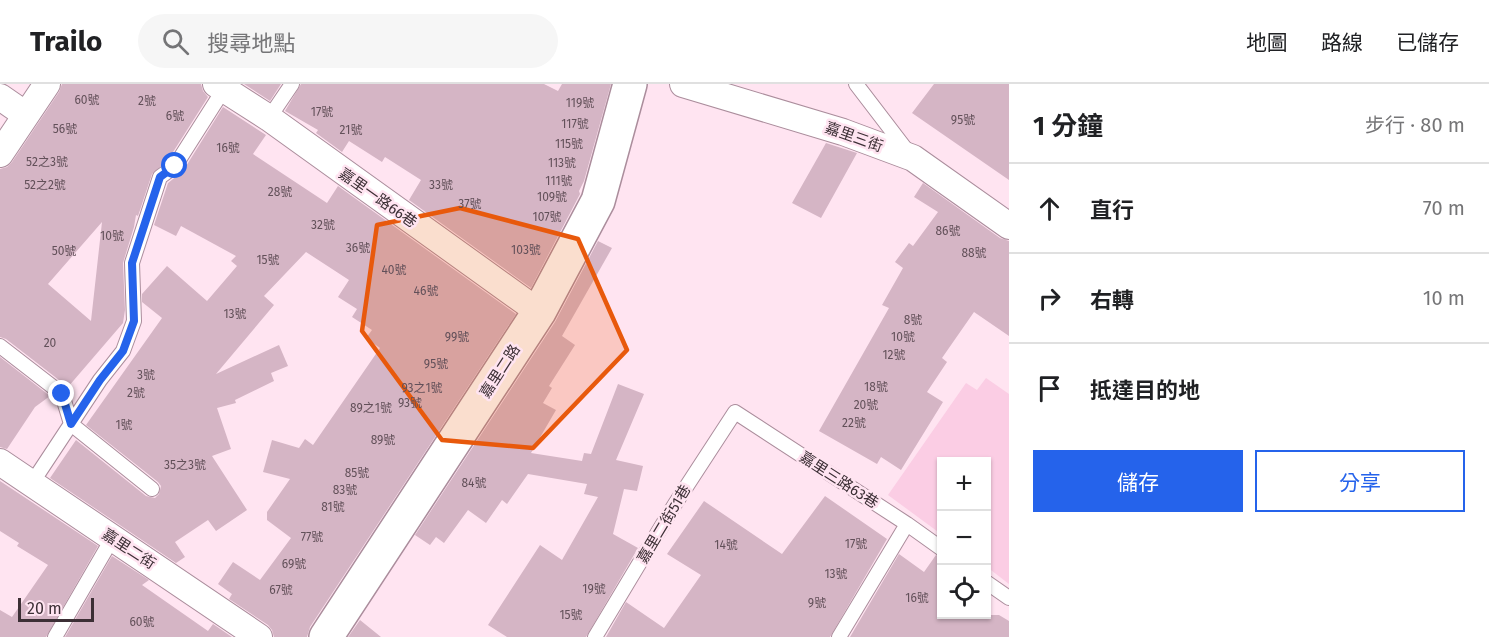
<!DOCTYPE html>
<html lang="zh-TW">
<meta charset="utf-8">
<style>
body{margin:0;font-family:"Fira Sans","Noto Sans TC",sans-serif;background:#f6f6f6;color:#202124}
.controls{position:absolute;right:18px;bottom:18px;display:grid;overflow:hidden;border-radius:0px;box-shadow:0 2px 4px #0004}
.controls button{width:54px;height:54px;display:grid;place-items:center;padding:0;border:0;border-bottom:2px solid #e0e0e0;background:#fff;color:#202124;font:30px sans-serif}
.scale{position:absolute;left:18px;bottom:15px;width:76px;box-sizing:border-box;padding-left:6px;border:3px solid #3c2f35;border-top:0;font-size:16px;line-height:21px;white-space:nowrap;color:#3c2f35;-webkit-text-stroke:4px #ffe4f1;paint-order:stroke}
.stop{position:absolute;width:18px;height:18px;margin:-14px;border:4px solid #2563eb;border-radius:50%;background:#fff}
.stop.end{background:#2563eb;border-color:#fff;box-shadow:0 2px 6px #0008}
.list{margin:0;padding:0;list-style:none}
h2{display:flex;justify-content:space-between;align-items:center;height:78px;margin:0;padding:0 24px;font-size:26px}
h2 small{font-size:20px;font-weight:400;color:#757577}
.list li{display:grid;grid-template-columns:39px 1fr auto;gap:18px;align-items:center;box-sizing:border-box;height:90px;padding:0 24px;border-top:2px solid #e0e0e0}
.list b{display:block;font-size:22px;white-space:nowrap}
.list em{font-size:20px;font-style:normal;color:#757577}
.actions{display:flex;gap:12px;padding:18px 24px}
.actions a{flex:1;padding:14px 0;border:2px solid #2563eb;border-radius:0px;text-align:center;font-size:21px;color:#2563eb}
.actions .main{background:#2563eb;color:#fff}
.icon{flex:none;width:33px;height:33px;fill:none;stroke:currentColor;stroke-width:2;stroke-linecap:round;stroke-linejoin:round}
.map{position:relative;flex:none;width:1009px;height:553px;overflow:hidden}
header{display:flex;align-items:center;gap:36px;box-sizing:border-box;height:84px;padding:0 30px;background:#fff;border-bottom:2px solid #e0e0e0}
header strong{font-size:28px}
nav{display:flex;gap:33px;margin-inline-start:auto;font-size:21px}
.search{width:420px;height:54px;background:#f6f6f6;display:flex;align-items:center;gap:15px;box-sizing:border-box;padding:0 21px;border-radius:33px;color:#757577;font-size:22px}
main{display:flex}
aside{flex:1;background:#fff}
.map>svg:first-child{display:block}
.green{fill:#fbcde4}
.building{fill:#d5b5c5;fill-rule:evenodd}
.lines{fill:none;stroke-linecap:round;stroke-linejoin:round}
.lane-casing{stroke:#ab8d9c;stroke-width:16}
.street-casing{stroke:#ab8d9c;stroke-width:28}
.secondary-casing{stroke:#ab8d9c;stroke-width:36}
.lane{stroke:#fff;stroke-width:14}
.street{stroke:#fff;stroke-width:26}
.secondary{stroke:#fff;stroke-width:33}
.route{stroke:#2563eb;stroke-width:8}
.marked{fill:#e8590c;fill-opacity:0.2;stroke:#e8590c;stroke-width:4.5;stroke-linejoin:round}
.labels{text-anchor:middle;stroke-width:5;stroke-linejoin:round;paint-order:stroke}
.number-label{font-size:12px;fill:#625059}
.street-label{font-size:15px;fill:#3c2f35;stroke:#ffe4f1}
</style>
<header>
<strong>Trailo</strong>
<div class="search"><svg class="icon" aria-label="search" viewBox="0 0 24 24"><circle cx="10" cy="10" r="6"/><path d="M15 15l6 6"/></svg>搜尋地點</div>
<nav><a>地圖</a><a>路線</a><a>已儲存</a></nav>
</header>
<main>
<div class="map">
<svg width="1009" height="553" viewBox="0 0 1009 553">
<rect width="100%" height="100%" fill="#ffe4f1"/>
<path class="green" d="M 986,294 L 1009,310 L 1009,500 L 987,483 L 986,378 L 942,378 L 941,450 L 888,411 L 966,299 L 977,306 Z"/>
<path class="building" d="M 62,0 L 201,0 L 203,7 L 208,13 L 168,76 L 152,90 L 138,132 L 136,131 L 134,143 L 123,179 L 125,226 L 123,239 L 68,303 L 6,255 L 0,253 L 0,85 L 7,83 L 12,78 L 59,8 ZM 102,138 L 91,237 L 48,200 Z
M 244,0 L 281,0 L 270,17 Z
M 301,0 L 544,0 L 558,7 L 562,0 L 611,0 L 584,97 L 579,107 L 580,110 L 531,204 L 409,116 L 421,96 L 385,73 L 382,78 L 349,57 L 342,68 L 316,49 L 318,46 L 285,27 Z
M 934,0 L 1009,0 L 1009,96 L 912,29 Z
M 223,23 L 266,51 L 253,70 L 327,119 L 338,102 L 516,230 L 310,543 L 307,553 L 274,553 L 272,546 L 268,541 L 229,515 L 232,510 L 218,500 L 233,478 L 260,496 L 291,454 L 267,436 L 267,428 L 290,395 L 263,388 L 272,356 L 299,364 L 305,355 L 313,361 L 380,264 L 366,254 L 372,246 L 352,233 L 357,225 L 338,213 L 349,196 L 306,168 L 264,212 L 274,221 L 216,290 L 279,261 L 288,282 L 271,289 L 274,297 L 235,316 L 236,319 L 217,324 L 231,365 L 212,372 L 247,426 L 216,447 L 208,436 L 175,458 L 185,473 L 176,479 L 50,394 L 76,356 L 146,412 L 155,414 L 159,410 L 161,402 L 158,398 L 86,341 L 162,234 L 142,218 L 142,210 L 167,182 L 207,217 L 237,182 L 231,177 L 236,172 L 181,142 L 176,152 L 154,141 L 168,99 L 183,87 Z
M 826,59 L 857,69 L 821,134 L 792,119 Z
M 923,99 L 1000,154 L 1009,157 L 1009,252 L 974,228 L 942,274 L 947,278 L 927,308 L 943,318 L 901,386 L 881,373 L 877,380 L 819,347 L 889,224 L 882,221 L 903,184 L 895,178 L 909,159 L 913,162 L 938,128 L 914,113 Z
M 598,157 L 612,164 L 562,252 L 575,261 L 549,302 L 552,304 L 543,319 L 556,326 L 531,369 L 582,377 L 584,369 L 591,370 L 618,300 L 644,310 L 616,376 L 643,382 L 637,407 L 624,405 L 613,450 L 638,464 L 586,553 L 507,553 L 488,541 L 540,461 L 562,476 L 598,413 L 584,410 L 587,400 L 528,390 L 507,420 L 502,416 L 486,439 L 468,426 L 444,459 L 436,453 L 430,461 L 415,451 L 555,238 Z
M 0,273 L 50,312 L 35,323 L 7,365 L 0,363 Z
M 0,397 L 98,462 L 46,553 L 0,553 L 0,526 L 12,533 L 48,481 L 17,462 L 19,459 L 0,447 Z
M 825,412 L 887,455 L 830,553 L 606,553 L 626,518 L 664,544 L 701,491 L 667,470 L 704,417 L 782,470 Z
M 899,470 L 924,488 L 936,471 L 942,474 L 942,531 L 999,531 L 1009,537 L 1009,553 L 850,553 Z
M 112,472 L 149,496 L 142,501 L 208,547 L 213,540 L 232,553 L 65,553 Z
M 360,536 L 381,553 L 348,553 Z"/>
<g class="lines">
<defs>
<path id="lane" d="M 856,0 L 908,68
M 269,34 L 292,0
M 0,262 L 62,310 L 71,340 L 152,405
M 32,399 L 100,296 L 123,267 L 134,237 L 132,179 L 160,93 L 175,82 L 224,5
M 986,498 L 1009,514
M 55,553 L 112,455
M 595,553 L 675,420 L 735,328 L 907,440 L 942,465
M 839,553 L 907,440"/>
<path id="street" d="M 216,0 L 269,34 L 539,228
M 683,0 L 843,48 L 913,74 L 1009,142
M 0,13 L 26,31
M 0,70 L 47,0
M 0,378 L 259,553"/>
<path id="secondary" d="M 326,553 L 539,228 L 598,117 L 630,0"/>
</defs>
<use href="#lane" class="lane-casing"/>
<use href="#street" class="street-casing"/>
<use href="#secondary" class="secondary-casing"/>
<use href="#lane" class="lane"/>
<use href="#street" class="street"/>
<use href="#secondary" class="secondary"/>
</g>
<g class="lines">
<path class="route" d="M 62,310 L 71,340 L 100,296 L 123,267 L 134,237 L 132,179 L 160,93 L 175,82"/>
</g>
<path class="marked" d="M 460,124 L 578,155 L 627,266 L 533,364 L 442,356 L 362,247 L 377,141 Z"/>
<g class="labels">
<g class="number-label">
<text x="87" y="20">60號</text>
<text x="147" y="21">2號</text>
<text x="580" y="23">119號</text>
<text x="322" y="32">17號</text>
<text x="175" y="36">6號</text>
<text x="963" y="40">95號</text>
<text x="575" y="44">117號</text>
<text x="65" y="49">56號</text>
<text x="351" y="50">21號</text>
<text x="569" y="64">115號</text>
<text x="228" y="68">16號</text>
<text x="47" y="82">52之3號</text>
<text x="562" y="83">113號</text>
<text x="559" y="101">111號</text>
<text x="45" y="105">52之2號</text>
<text x="441" y="105">33號</text>
<text x="280" y="112">28號</text>
<text x="552" y="117">109號</text>
<text x="470" y="124">37號</text>
<text x="547" y="137">107號</text>
<text x="323" y="145">32號</text>
<text x="948" y="151">86號</text>
<text x="112" y="156">10號</text>
<text x="358" y="168">36號</text>
<text x="526" y="170">103號</text>
<text x="64" y="171">50號</text>
<text x="974" y="173">88號</text>
<text x="268" y="180">15號</text>
<text x="394" y="190">40號</text>
<text x="426" y="211">46號</text>
<text x="235" y="234">13號</text>
<text x="913" y="240">8號</text>
<text x="457" y="257">99號</text>
<text x="903" y="257">10號</text>
<text x="50" y="263">20</text>
<text x="894" y="275">12號</text>
<text x="436" y="284">95號</text>
<text x="146" y="295">3號</text>
<text x="876" y="307">18號</text>
<text x="422" y="308">93之1號</text>
<text x="136" y="313">2號</text>
<text x="410" y="323">93號</text>
<text x="866" y="325">20號</text>
<text x="371" y="328">89之1號</text>
<text x="854" y="343">22號</text>
<text x="124" y="345">1號</text>
<text x="383" y="360">89號</text>
<text x="185" y="385">35之3號</text>
<text x="357" y="393">85號</text>
<text x="474" y="403">84號</text>
<text x="345" y="410">83號</text>
<text x="333" y="427">81號</text>
<text x="312" y="457">77號</text>
<text x="856" y="464">17號</text>
<text x="726" y="465">14號</text>
<text x="294" y="484">69號</text>
<text x="836" y="494">13號</text>
<text x="594" y="509">19號</text>
<text x="281" y="510">67號</text>
<text x="917" y="518">16號</text>
<text x="817" y="523">9號</text>
<text x="571" y="535">15號</text>
<text x="142" y="542">60號</text>
</g>
<g class="street-label">
<text transform="translate(854 53) rotate(20)" y="5">嘉里三街</text>
<text transform="translate(378 114) rotate(35)" y="5">嘉里一路66巷</text>
<text transform="translate(500 287) rotate(-57)" y="5">嘉里二路</text>
<text transform="translate(839 396) rotate(33)" y="5">嘉里三路63巷</text>
<text transform="translate(664 440) rotate(-59)" y="5">嘉里二街51巷</text>
<text transform="translate(129 465) rotate(33)" y="5">嘉里二街</text>
</g>
</g>
</svg>
<div class="controls">
<button>+</button>
<button>−</button>
<button><svg class="icon" aria-label="locate" viewBox="0 0 24 24"><circle cx="12" cy="12" r="6"/><path d="M12 2v4M12 18v4M2 12h4M18 12h4"/></svg></button>
</div>
<div class="scale">20 m</div>
<div class="stop" style="left:175px;top:82px"></div>
<div class="stop end" style="left:62px;top:310px"></div>
</div>
<aside>
<h2>1 分鐘<small>步行 · 80 m</small></h2>
<ul class="list">
<li><svg class="icon" aria-label="ahead" viewBox="0 0 24 24"><path d="M12 20V5M6 11l6-6 6 6"/></svg><div><b>直行</b></div><em>70 m</em></li>
<li><svg class="icon" aria-label="right" viewBox="0 0 24 24"><path d="M7 20v-9h11M14 6l5 5-5 5"/></svg><div><b>右轉</b></div><em>10 m</em></li>
<li><svg class="icon" aria-label="arrive" viewBox="0 0 24 24"><path d="M6 21V4h12l-3 4 3 4H6"/></svg><div><b>抵達目的地</b></div></li>
</ul>
<div class="actions"><a class="main">儲存</a><a>分享</a></div>
</aside>
</main>
